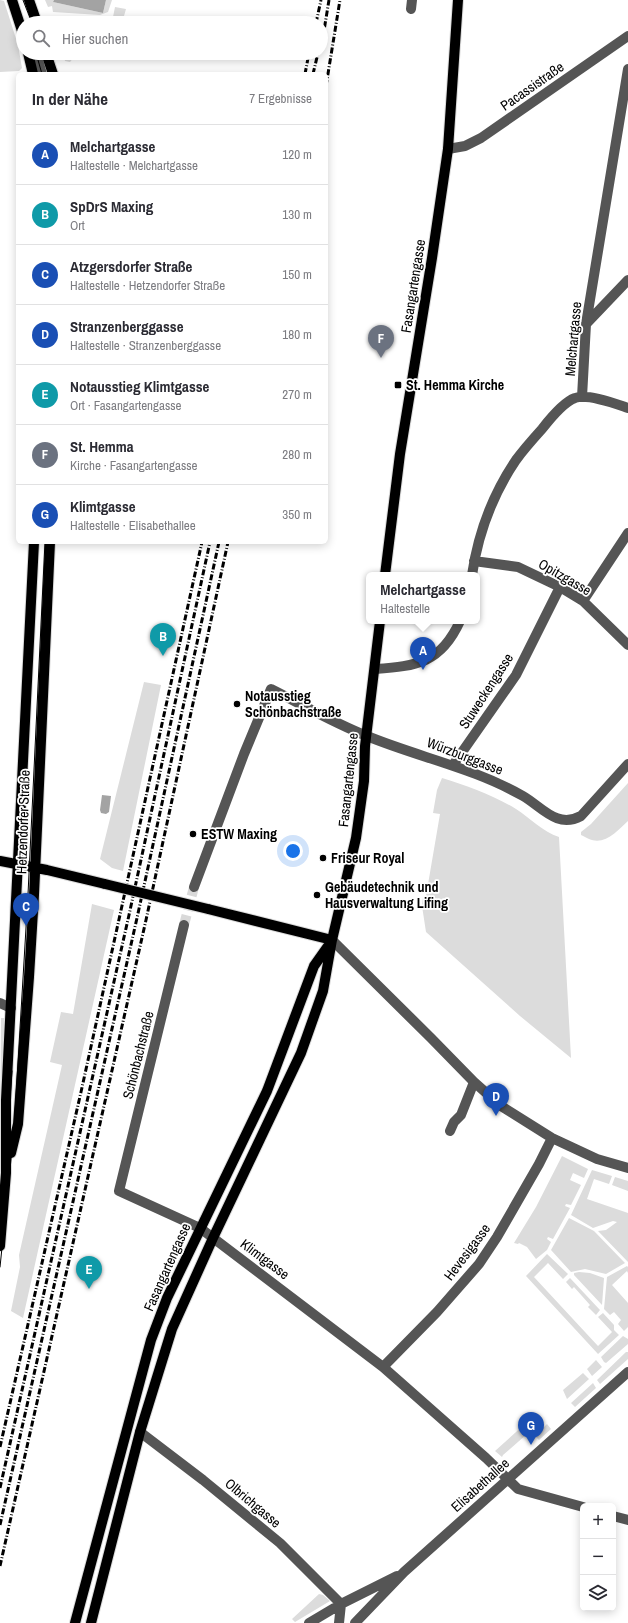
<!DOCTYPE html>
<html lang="de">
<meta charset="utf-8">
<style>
body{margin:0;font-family:"Archivo Narrow",sans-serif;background:#f7f7f7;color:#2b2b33}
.controls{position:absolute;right:12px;bottom:12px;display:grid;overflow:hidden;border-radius:6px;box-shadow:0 2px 10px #0003}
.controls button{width:36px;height:36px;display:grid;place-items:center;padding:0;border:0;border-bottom:1px solid #e1e1e2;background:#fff;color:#2b2b33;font:20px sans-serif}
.you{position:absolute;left:293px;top:851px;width:14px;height:14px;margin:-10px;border:3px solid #fff;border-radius:50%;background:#1a73e8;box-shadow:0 0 0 6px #1a73e833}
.badge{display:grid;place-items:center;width:26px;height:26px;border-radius:50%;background:#1a73e8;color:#fff;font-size:13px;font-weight:700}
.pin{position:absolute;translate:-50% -33px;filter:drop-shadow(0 1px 2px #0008)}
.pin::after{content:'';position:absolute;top:21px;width:14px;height:12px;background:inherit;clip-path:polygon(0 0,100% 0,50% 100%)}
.popup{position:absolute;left:366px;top:572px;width:114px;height:52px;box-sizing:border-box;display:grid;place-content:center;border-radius:6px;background:#fff;filter:drop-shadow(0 1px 3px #0005);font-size:13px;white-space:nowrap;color:#7c7c81}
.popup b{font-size:15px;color:#2b2b33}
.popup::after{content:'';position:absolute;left:50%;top:100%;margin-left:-8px;border:8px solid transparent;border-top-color:#fff}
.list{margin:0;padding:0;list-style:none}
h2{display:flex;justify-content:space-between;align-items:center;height:52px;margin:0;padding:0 16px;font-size:17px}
h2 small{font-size:13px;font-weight:400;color:#7c7c81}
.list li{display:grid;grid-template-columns:26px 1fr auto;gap:12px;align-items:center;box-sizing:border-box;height:60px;padding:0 16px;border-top:1px solid #e1e1e2}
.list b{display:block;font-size:15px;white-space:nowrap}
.list p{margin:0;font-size:13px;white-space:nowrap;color:#7c7c81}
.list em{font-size:13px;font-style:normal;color:#7c7c81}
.icon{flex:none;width:22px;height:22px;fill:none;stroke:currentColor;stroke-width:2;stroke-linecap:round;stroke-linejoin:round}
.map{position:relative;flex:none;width:628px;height:1623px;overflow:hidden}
.search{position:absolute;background:#fff;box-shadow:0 2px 10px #0003;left:16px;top:16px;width:312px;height:44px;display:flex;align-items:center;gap:10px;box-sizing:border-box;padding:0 14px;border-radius:22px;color:#7c7c81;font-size:15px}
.panel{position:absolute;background:#fff;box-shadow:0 2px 10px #0003;left:16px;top:72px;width:312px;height:472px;border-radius:6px}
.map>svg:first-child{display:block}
.green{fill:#dcdcdc}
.water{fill:#a3a3a3}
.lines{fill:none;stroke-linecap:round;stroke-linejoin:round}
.minor-tunnel{stroke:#d9d9d9;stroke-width:10;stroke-dasharray:10 5;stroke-linecap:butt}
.major-casing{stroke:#dbdbdb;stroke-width:12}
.minor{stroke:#555;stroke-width:10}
.major{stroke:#000;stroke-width:10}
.tram{stroke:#000;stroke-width:1}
.rail{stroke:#000;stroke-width:3;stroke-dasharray:6 2 1 2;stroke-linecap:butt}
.major-bridge-casing{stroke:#dbdbdb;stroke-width:12;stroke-linecap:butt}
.major-bridge{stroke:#000;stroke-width:10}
.poi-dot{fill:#000;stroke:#fff;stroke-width:1.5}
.labels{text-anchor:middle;stroke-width:3.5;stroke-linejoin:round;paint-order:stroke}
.street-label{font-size:14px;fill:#000;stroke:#fff}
.poi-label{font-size:14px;font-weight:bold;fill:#000;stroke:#fff;text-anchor:start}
</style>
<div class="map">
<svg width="628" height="1623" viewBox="0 0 628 1623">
<rect width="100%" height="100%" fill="#fff"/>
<path class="green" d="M 0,0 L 4,1 L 18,45 L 22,68 L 19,71 L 0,72 Z
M 45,0 L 54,0 L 53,2 L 103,13 L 106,0 L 112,0 L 108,12 L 100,15 L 53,12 L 52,6 L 48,7 Z
M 115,7 L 126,9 L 122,23 L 112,22 Z
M 63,53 L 86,53 L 81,60 L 75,56 L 70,62 L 65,61 Z
M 144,682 L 161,685 L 123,871 L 112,868 L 100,859 Z
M 442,778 C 468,786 493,795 516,809 C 530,818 543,832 559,837 L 571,1058 L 520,1016 L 426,932 L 422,906 L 423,897 L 426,896 L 440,814 L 433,813 L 437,790 Z
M 628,783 L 628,821 C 618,830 605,846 589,839 C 586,838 584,836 581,835 L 581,832 L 591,824 Z
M 92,904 L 114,910 L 23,1318 L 11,1311 L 20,1267 L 19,1255 L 62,1065 L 50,1062 L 61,1012 L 73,1014 Z
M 1,1018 L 10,1018 L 3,1149 L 0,1149 Z
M 562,1156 L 588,1169 L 584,1178 L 573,1173 L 570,1180 L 581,1185 L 571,1205 L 566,1204 L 565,1206 L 570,1208 L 553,1239 L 548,1237 L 547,1239 L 551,1242 L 547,1250 L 536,1259 L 527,1247 L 519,1243 L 518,1244 L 514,1243 L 536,1207 Z
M 592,1170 L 612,1176 L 609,1184 L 594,1179 L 587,1199 L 628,1213 L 628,1262 L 598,1231 L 606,1230 L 617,1222 L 613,1221 L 593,1228 L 571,1215 Z
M 615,1177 L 628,1181 L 628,1191 L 612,1185 Z
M 569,1218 L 594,1231 L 625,1263 L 606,1274 L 585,1269 L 571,1272 L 551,1250 Z
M 547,1254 L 568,1274 L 563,1279 L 548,1263 L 534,1277 L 598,1346 L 612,1332 L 598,1317 L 603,1313 L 614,1325 L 614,1330 L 619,1335 L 598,1354 L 526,1276 Z
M 627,1266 L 628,1267 L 628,1273 L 627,1271 L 612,1285 L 628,1303 L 628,1327 L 624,1331 L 618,1324 L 621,1320 L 614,1312 L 610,1315 L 604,1309 L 607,1277 Z
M 579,1272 L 590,1273 L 604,1278 L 602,1305 L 574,1275 L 574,1273 Z
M 570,1278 L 600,1310 L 596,1315 L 588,1307 L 590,1305 L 574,1287 L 572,1289 L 566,1282 Z
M 623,1336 L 628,1339 L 628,1344 L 606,1363 L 604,1362 L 601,1357 Z
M 626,1352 L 628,1352 L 628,1359 L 600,1384 L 597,1380 Z
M 596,1360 L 602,1367 L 592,1376 L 587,1369 Z
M 583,1373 L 589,1379 L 567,1399 L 563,1390 Z
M 593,1383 L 596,1388 L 575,1407 L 571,1403 Z
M 537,1413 L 543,1420 L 503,1455 L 502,1457 L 495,1451 Z
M 547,1424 L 551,1429 L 539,1440 L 535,1436 Z
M 319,1594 L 323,1595 L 330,1601 L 295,1622 L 292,1619 Z"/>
<path class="water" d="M 54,0 L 106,0 L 103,13 L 53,2 Z
M 102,795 L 111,796 L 109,812 L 106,814 L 101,813 L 100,810 Z"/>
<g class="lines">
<path class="minor-tunnel" d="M 184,925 L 194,887"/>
<defs>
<path id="major" d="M 12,0 L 23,34
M 29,0 L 37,23
M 28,53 L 33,74
M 46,53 L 53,74
M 385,575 L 400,454 L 432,258 L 448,149 L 458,0
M 0,861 L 47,870 L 105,884
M 208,909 L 332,940
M 11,1153 L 18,1124 L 29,977 L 34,895 L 50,542
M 0,1246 L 6,1173 L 6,1100 L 34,542
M 75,1623 L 151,1340 L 167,1298 L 267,1091 L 314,966 L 331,942
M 91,1623 L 140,1432 L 172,1329 L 213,1238 L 301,1053 L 323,991 L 332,940 L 356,838 L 364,781 L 365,746 L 380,621"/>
</defs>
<use href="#major" class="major-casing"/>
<path class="minor" d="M 411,9 L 412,0
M 36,53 L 42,74
M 448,149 L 465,146 L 481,138 L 628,36
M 586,324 L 628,280
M 582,397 L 586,324 L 628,69
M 474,561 L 518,567 L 560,587 L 583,601 L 628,645
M 472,575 C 478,534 493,494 516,460 C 524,449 533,439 542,429 C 549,420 564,402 575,398 C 587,393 616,404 628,408
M 583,601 L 628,533
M 375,669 C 417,666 441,663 460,621
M 453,765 L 516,675 L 560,587
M 194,887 L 244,754 L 271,689 C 303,705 334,723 367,736 C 418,757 474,768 523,796 C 542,807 557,829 581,816 L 628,764
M 184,925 L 119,1191 L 200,1228 L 383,1367 L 486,1458 L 518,1489 L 583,1507
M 332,940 L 431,1038 L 474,1082 L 501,1106 L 552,1138 L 597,1159 L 628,1168
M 0,1003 L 11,1008
M 450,1131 L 454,1122 L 461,1115 L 474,1082
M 383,1367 L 437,1312 L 479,1264 L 497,1237 L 539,1164 L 552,1138
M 140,1432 L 203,1480 L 280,1543 L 341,1604
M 613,1516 L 628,1520
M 309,1623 L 341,1604 L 397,1576
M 339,1623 L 341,1604
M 355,1623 L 404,1572 L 628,1372"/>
<use href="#major" class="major"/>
<path class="tram" d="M 23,0 L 32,23
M 36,53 L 42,74
M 6,1153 L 12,1071
M 0,1267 L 14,1130 L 28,894 L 45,542"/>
<path class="rail" d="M 316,23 L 321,0
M 321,49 L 329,0
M 305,74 L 309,53
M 313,74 L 318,53
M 326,86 L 340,0
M 0,1447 L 81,1092 L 202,542
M 0,1488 L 129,915 L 210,542
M 0,1525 L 137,918 L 219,542
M 0,1566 L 146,920 L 228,542"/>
<defs>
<path id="major-bridge" d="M 105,884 L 208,909"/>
</defs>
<use href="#major-bridge" class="major-bridge-casing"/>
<use href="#major-bridge" class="major-bridge"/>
</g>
<g class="poi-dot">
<rect x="394" y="381" width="8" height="8" rx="2"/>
<circle cx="237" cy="704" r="4"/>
<circle cx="193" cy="834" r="4"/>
<circle cx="323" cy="858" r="4"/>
<circle cx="317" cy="895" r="4"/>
</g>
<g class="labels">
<g class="street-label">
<text transform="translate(532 86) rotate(-35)" y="5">Pacassistraße</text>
<text transform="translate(413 286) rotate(-81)" y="5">Fasangartengasse</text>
<text transform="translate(573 339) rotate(-85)" y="5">Melchartgasse</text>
<text transform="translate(565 577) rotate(30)" y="5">Opitzgasse</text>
<text transform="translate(486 691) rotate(-57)" y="5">Stuweckengasse</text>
<text transform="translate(465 756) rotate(21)" y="5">Würzburggasse</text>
<text transform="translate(348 780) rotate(-84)" y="5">Fasangartengasse</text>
<text transform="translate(23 822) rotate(-88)" y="5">Hetzendorfer Straße</text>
<text transform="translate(138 1055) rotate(-76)" y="5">Schönbachstraße</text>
<text transform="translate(467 1252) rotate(-53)" y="5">Hevesigasse</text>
<text transform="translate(265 1259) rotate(37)" y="5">Klimtgasse</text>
<text transform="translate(167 1267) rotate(-66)" y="5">Fasangartengasse</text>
<text transform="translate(480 1485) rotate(-42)" y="5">Elisabethallee</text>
<text transform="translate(253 1503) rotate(40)" y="5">Olbrichgasse</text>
</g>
<g class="poi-label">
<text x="406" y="390">St. Hemma Kirche</text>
<text x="245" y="701">Notausstieg<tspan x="245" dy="16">Schönbachstraße</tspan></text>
<text x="201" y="839">ESTW Maxing</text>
<text x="331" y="863">Friseur Royal</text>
<text x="325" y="892">Gebäudetechnik und<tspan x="325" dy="16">Hausverwaltung Lifing</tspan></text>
</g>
</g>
</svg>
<div class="controls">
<button>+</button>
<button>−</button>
<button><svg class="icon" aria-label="layers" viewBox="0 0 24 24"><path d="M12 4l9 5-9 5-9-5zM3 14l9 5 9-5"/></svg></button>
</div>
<div class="you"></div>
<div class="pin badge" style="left:423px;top:670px;background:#1a4fb4">A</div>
<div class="popup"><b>Melchartgasse</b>Haltestelle</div>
<div class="pin badge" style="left:163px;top:656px;background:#0f9aa8">B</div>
<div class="pin badge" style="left:26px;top:926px;background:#1a4fb4">C</div>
<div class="pin badge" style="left:496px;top:1116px;background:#1a4fb4">D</div>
<div class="pin badge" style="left:89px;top:1289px;background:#0f9aa8">E</div>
<div class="pin badge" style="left:381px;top:358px;background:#6b7280">F</div>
<div class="pin badge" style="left:531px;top:1445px;background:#1a4fb4">G</div>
<div class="search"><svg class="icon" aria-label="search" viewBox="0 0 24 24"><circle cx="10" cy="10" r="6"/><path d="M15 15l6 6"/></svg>Hier suchen</div>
<section class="panel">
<h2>In der Nähe<small>7 Ergebnisse</small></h2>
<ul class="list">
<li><span class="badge" style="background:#1a4fb4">A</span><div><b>Melchartgasse</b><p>Haltestelle · Melchartgasse</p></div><em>120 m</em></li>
<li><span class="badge" style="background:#0f9aa8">B</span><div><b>SpDrS Maxing</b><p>Ort</p></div><em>130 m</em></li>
<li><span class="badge" style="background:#1a4fb4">C</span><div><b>Atzgersdorfer Straße</b><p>Haltestelle · Hetzendorfer Straße</p></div><em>150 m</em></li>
<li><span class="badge" style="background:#1a4fb4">D</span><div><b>Stranzenberggasse</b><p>Haltestelle · Stranzenberggasse</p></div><em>180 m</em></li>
<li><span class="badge" style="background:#0f9aa8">E</span><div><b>Notausstieg Klimtgasse</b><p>Ort · Fasangartengasse</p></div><em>270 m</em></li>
<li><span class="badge" style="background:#6b7280">F</span><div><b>St. Hemma</b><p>Kirche · Fasangartengasse</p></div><em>280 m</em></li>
<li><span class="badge" style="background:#1a4fb4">G</span><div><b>Klimtgasse</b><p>Haltestelle · Elisabethallee</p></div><em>350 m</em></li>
</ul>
</section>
</div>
